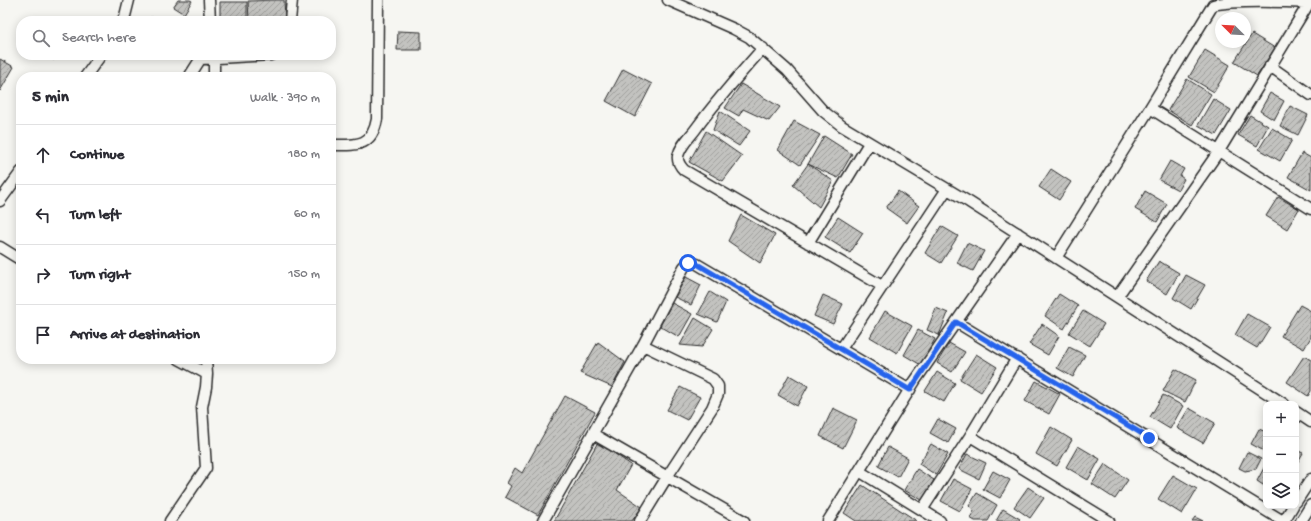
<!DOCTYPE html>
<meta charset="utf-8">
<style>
body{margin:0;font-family:"Gochi Hand",sans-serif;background:#f7f7f7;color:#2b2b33}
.controls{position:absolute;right:12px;bottom:12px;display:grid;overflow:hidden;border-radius:8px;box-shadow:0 2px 10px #0003}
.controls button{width:36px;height:36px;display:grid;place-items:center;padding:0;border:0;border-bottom:1px solid #e1e1e2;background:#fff;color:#2b2b33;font:20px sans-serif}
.compass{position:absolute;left:1215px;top:12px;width:36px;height:36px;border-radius:50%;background:#fff;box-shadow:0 2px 10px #0003;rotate:294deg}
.stop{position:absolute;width:12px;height:12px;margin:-9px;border:3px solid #2563eb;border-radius:50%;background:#fff}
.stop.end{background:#2563eb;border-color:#fff;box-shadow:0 1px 4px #0008}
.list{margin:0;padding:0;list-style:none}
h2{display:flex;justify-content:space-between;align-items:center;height:52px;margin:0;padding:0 16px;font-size:17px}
h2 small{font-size:13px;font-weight:400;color:#7c7c81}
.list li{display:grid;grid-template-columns:26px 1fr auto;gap:12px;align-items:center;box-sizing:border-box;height:60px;padding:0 16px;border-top:1px solid #e1e1e2}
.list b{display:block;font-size:15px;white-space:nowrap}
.list em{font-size:13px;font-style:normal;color:#7c7c81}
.icon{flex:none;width:22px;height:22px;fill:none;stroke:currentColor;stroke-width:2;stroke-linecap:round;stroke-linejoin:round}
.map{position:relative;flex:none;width:1311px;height:521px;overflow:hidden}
.search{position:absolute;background:#fff;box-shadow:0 2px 10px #0003;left:16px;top:16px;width:320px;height:44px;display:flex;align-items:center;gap:10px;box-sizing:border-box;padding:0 14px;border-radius:16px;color:#7c7c81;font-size:15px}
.panel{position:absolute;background:#fff;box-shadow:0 2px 10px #0003;left:16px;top:72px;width:320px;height:292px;border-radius:16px}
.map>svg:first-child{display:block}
.building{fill:url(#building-hatch);stroke:#2b2b2b}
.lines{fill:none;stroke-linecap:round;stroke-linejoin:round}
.street-casing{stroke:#2b2b2b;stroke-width:13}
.street{stroke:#f6f6f2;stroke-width:10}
.route{stroke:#2563eb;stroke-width:5}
</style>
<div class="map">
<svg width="1311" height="521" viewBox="0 0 1311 521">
<defs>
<pattern id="building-hatch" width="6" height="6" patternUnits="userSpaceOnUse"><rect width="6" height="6" fill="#c3c3c0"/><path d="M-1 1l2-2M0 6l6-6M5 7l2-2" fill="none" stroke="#9f9f9c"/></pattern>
</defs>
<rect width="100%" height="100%" fill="#f6f6f2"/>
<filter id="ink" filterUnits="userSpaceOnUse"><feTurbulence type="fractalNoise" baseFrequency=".025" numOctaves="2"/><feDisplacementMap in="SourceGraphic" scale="8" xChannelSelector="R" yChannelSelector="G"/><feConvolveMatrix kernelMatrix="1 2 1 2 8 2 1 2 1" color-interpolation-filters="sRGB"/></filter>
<g filter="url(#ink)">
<path class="building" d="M 178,0 L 190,0 L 192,1 L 184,14 L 173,7 Z
M 276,0 L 284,0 L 285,21 L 249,21 L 248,1 Z
M 220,2 L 247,2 L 247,21 L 220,21 Z
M 151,17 L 158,21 L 149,21 Z
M 398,31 L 421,32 L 421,50 L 397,50 Z
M 1252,34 L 1275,48 L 1257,76 L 1234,62 Z
M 1205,50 L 1230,65 L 1214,92 L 1189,77 Z
M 43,55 L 57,55 L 54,60 Z
M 0,59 L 14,67 L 0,91 Z
M 623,69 L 652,84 L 635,117 L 606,101 Z
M 1187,79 L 1211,94 L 1192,125 L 1168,110 Z
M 741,84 L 780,107 L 769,121 L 743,109 L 739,116 L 725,108 Z
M 1270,93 L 1284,101 L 1274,120 L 1260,111 Z
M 1213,99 L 1231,110 L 1216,135 L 1198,125 Z
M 1290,106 L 1308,115 L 1298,135 L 1280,126 Z
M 720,111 L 750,131 L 739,146 L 713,130 Z
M 1250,115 L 1268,126 L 1257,146 L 1238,135 Z
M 794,121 L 820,135 L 800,165 L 778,150 Z
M 1272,128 L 1292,140 L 1280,161 L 1259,149 Z
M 706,131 L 742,156 L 723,181 L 689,162 Z
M 824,136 L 852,154 L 838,178 L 808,164 Z
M 1302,153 L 1311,158 L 1311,190 L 1288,177 Z
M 1170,161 L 1184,169 L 1180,176 L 1184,179 L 1178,190 L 1159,180 Z
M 808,164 L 833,181 L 819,207 L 793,185 Z
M 1051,169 L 1071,182 L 1059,200 L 1039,187 Z
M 898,191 L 919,206 L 907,223 L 886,208 Z
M 1145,191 L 1167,204 L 1157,222 L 1135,209 Z
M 1278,197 L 1299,209 L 1287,229 L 1266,216 Z
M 741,215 L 775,235 L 760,263 L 728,241 Z
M 838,217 L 863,233 L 850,253 L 825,237 Z
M 941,226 L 958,236 L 941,263 L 925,253 Z
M 967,243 L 984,251 L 973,271 L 957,263 Z
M 1159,261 L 1179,273 L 1167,294 L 1146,281 Z
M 1186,275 L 1205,285 L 1191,309 L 1173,298 Z
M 686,277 L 701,285 L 691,305 L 675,297 Z
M 710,292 L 726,302 L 717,322 L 698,314 Z
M 1059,294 L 1078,306 L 1064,329 L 1045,316 Z
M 823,295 L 843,304 L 833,324 L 814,316 Z
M 672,303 L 692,314 L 679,337 L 660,326 Z
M 1300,305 L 1311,311 L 1311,337 L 1304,349 L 1281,336 Z
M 936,308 L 948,313 L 939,335 L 927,330 Z
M 885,311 L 912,326 L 897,353 L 870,337 Z
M 1083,311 L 1104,324 L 1090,346 L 1069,333 Z
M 1247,314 L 1270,327 L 1257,348 L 1235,335 Z
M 695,318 L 713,329 L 702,347 L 680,345 Z
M 1042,324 L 1059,336 L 1048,355 L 1029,344 Z
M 918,330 L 935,339 L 921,365 L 904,355 Z
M 598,342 L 625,362 L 612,387 L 580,373 Z
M 949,343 L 965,352 L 952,372 L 937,363 Z
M 1069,347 L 1085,355 L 1073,377 L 1057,368 Z
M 976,354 L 997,367 L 981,392 L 960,379 Z
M 1304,356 L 1311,360 L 1311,391 L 1308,396 L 1287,382 Z
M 1175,369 L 1196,380 L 1185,402 L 1163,391 Z
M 937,372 L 955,383 L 944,402 L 925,391 Z
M 789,375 L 808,386 L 797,406 L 778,395 Z
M 1036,381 L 1060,394 L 1049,414 L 1025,401 Z
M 680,387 L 700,397 L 687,420 L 667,410 Z
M 1163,395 L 1183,406 L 1170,429 L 1150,417 Z
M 565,396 L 595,412 L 538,515 L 505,497 L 511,486 L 507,483 L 515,468 L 522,473 Z
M 833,408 L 857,420 L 843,448 L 820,436 Z
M 1189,408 L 1215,423 L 1203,443 L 1177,428 Z
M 938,419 L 956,429 L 948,443 L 930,433 Z
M 1051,427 L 1072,440 L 1057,466 L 1036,454 Z
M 1259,429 L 1266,432 L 1266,452 L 1251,444 Z
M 598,442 L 631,465 L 617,490 L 642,507 L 632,521 L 554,521 Z
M 931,444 L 948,454 L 936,475 L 919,464 Z
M 1078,446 L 1100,459 L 1088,480 L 1066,467 Z
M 888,447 L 908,458 L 898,477 L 878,466 Z
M 1296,450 L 1303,453 L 1296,465 Z
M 1247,452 L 1261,459 L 1256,469 L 1245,471 L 1239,468 Z
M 967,454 L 986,463 L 979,479 L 959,469 Z
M 1105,464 L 1128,480 L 1115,499 L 1092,484 Z
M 1266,464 L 1266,487 L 1257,481 Z
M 917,469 L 934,480 L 922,500 L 904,490 Z
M 993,471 L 1010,480 L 1000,498 L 983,489 Z
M 1173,475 L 1197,489 L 1182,514 L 1158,499 Z
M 953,479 L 972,489 L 960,511 L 941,501 Z
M 862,485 L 868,489 L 917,521 L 856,521 L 844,513 Z
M 1028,487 L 1044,498 L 1030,518 L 1014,507 Z
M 977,493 L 997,505 L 988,521 L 975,521 L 970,518 L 974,511 L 969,506 Z
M 1003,509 L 1020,519 L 1018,521 L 996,521 Z
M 1195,517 L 1203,521 L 1192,521 Z"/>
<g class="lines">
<defs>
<path id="street" d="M 209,0 L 210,21
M 668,0 L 734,29 L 749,37 L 787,70 L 823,111 L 842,126 L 969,202 L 1284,404
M 122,21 L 125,16 L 129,0
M 290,21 L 292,0
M 763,48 C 739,75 716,101 695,130 C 689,138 680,146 678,156 C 677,162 680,166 684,170 L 882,286
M 214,58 L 214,77
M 201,59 L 271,55
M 1270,66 L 1311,95
M 85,77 L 101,55
M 189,77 L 203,55
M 1150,108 L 1311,209
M 331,145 C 355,145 372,148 377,119 L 378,0
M 0,201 L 21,172
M 808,243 L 869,143
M 0,247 L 21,260
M 1056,258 L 1150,108 L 1213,5 C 1234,0 1287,2 1311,3
M 1117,297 L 1219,151 L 1309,3
M 956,322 L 1283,521
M 841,349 L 947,189
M 206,359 L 207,374
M 1296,412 L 1311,422
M 593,434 L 744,521
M 970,436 L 1109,521
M 859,471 L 940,521
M 1296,502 L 1311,479
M 922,510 L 970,436 L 1017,358
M 170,521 L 206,468 L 202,407 L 206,387 L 207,374 L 179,359
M 543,521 L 643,345 L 684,267 C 688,262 692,262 697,264 L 910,390
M 640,521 L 667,477 L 712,408 L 718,394 L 718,386 L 713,379 L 643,345
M 828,521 L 915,381 L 1018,233
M 1284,521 L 1293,506
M 1301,521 L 1311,505"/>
</defs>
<use href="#street" class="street-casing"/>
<use href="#street" class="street"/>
</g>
</g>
<g class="lines" filter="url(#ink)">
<path class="route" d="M 688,263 L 693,263 L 697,264 L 910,390 L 956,322 L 1149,438"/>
</g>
</svg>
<div class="controls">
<button>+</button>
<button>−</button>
<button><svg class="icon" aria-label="layers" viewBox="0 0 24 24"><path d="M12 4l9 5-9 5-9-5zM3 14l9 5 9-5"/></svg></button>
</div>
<svg class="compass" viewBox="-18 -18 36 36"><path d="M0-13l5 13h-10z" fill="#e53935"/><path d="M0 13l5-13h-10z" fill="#7c7c81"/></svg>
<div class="stop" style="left:688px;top:263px"></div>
<div class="stop end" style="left:1149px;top:438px"></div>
<div class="search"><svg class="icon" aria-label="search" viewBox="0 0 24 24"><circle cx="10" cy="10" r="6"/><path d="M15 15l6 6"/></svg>Search here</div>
<section class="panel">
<h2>5 min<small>Walk · 390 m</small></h2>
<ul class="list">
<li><svg class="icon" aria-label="ahead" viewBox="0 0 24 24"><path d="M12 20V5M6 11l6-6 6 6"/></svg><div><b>Continue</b></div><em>180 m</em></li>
<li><svg class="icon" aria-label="left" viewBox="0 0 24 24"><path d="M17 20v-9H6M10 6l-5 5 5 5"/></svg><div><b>Turn left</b></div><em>60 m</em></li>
<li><svg class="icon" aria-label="right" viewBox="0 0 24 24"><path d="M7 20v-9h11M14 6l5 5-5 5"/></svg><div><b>Turn right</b></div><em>150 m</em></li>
<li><svg class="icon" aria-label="arrive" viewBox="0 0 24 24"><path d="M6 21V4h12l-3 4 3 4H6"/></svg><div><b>Arrive at destination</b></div></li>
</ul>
</section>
</div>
